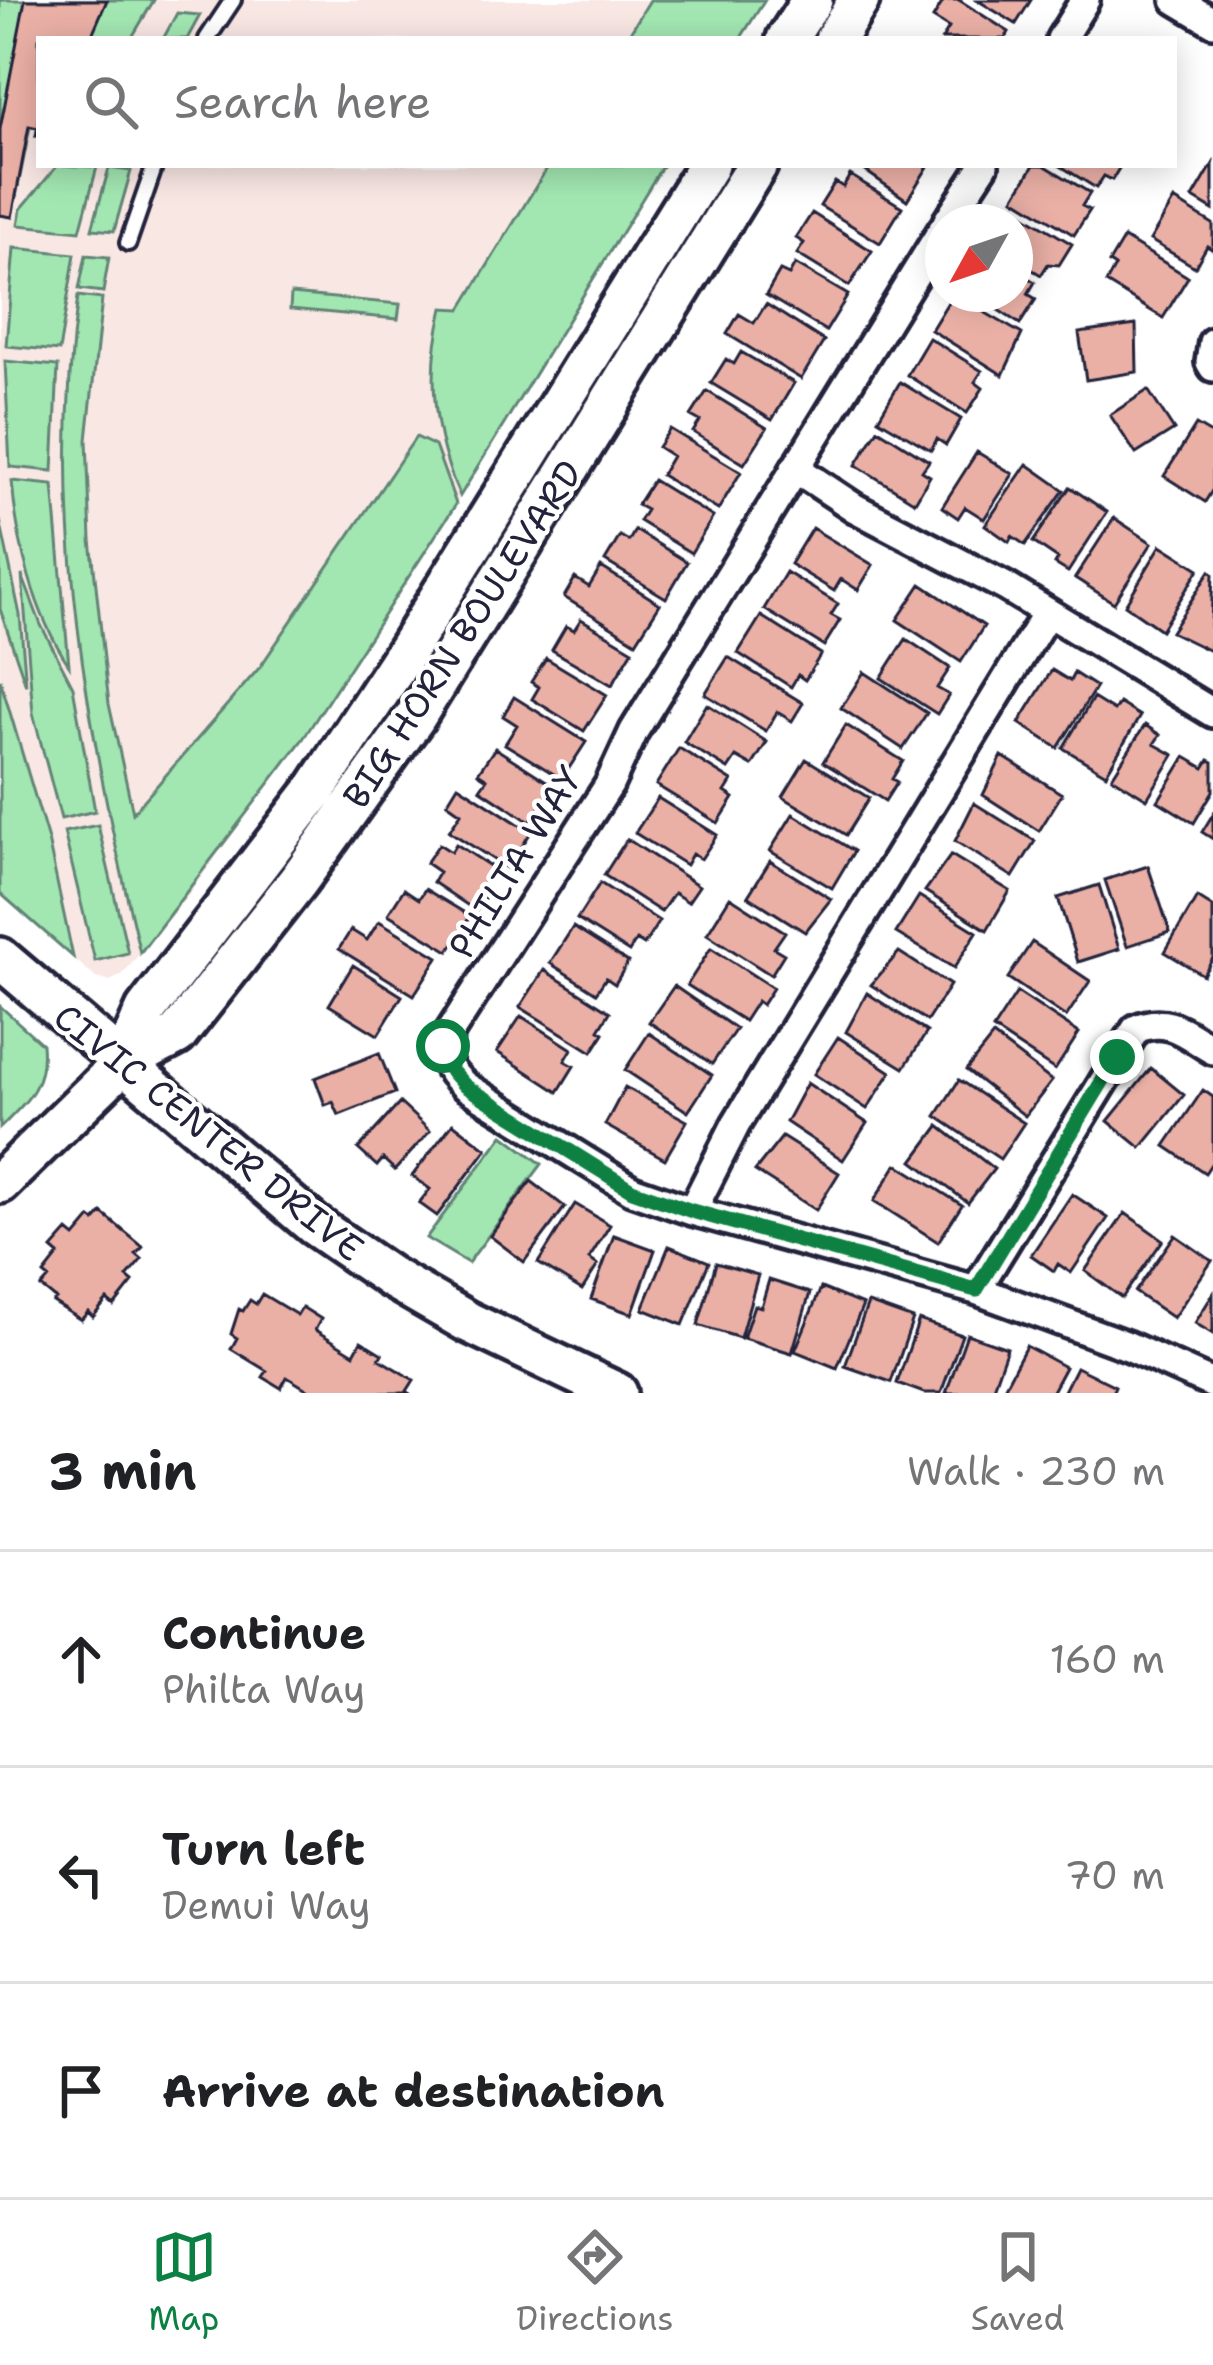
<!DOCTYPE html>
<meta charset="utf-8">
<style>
body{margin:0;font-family:"Shantell Sans",sans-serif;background:#f6f6f6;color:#202124}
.compass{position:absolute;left:925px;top:204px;width:108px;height:108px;border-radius:50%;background:#fff;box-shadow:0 6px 30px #0003;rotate:230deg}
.stop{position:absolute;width:36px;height:36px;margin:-27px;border:9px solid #0b8043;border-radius:50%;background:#fff}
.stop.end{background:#0b8043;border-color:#fff;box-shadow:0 3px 12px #0008}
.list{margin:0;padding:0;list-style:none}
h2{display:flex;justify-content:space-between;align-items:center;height:156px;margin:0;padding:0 48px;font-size:51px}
h2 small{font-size:39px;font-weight:400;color:#757577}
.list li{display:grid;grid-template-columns:78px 1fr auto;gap:36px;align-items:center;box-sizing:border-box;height:216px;padding:0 48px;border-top:3px solid #e0e0e0}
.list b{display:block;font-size:45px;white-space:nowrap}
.list p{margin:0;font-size:39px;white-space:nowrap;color:#757577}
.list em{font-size:39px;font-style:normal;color:#757577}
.icon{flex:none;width:66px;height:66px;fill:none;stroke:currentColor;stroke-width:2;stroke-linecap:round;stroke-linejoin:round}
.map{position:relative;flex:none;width:1213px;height:1393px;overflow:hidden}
.search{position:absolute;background:#fff;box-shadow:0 6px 30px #0003;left:36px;right:36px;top:36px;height:132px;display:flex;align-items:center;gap:30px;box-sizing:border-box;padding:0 42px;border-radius:0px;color:#757577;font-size:45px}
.sheet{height:804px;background:#fff}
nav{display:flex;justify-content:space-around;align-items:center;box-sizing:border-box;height:168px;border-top:3px solid #e0e0e0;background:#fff;font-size:33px;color:#757577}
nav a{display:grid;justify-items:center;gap:6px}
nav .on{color:#0b8043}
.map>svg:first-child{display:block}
.built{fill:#f9e7e4}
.green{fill:#a2e7b2;stroke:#628476;stroke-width:3}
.building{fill:#eab0a6;stroke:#22223b;stroke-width:3}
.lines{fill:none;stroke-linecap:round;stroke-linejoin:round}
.lane-casing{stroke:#22223b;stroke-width:22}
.street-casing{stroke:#22223b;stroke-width:36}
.secondary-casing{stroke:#22223b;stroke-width:48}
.lane{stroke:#fff;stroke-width:14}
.street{stroke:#fff;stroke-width:27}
.secondary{stroke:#fff;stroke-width:39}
.route{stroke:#0b8043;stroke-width:15}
.labels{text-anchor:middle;stroke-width:9;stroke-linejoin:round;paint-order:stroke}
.street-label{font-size:36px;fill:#22223b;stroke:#fff}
</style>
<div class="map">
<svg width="1213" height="1393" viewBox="0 0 1213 1393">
<rect width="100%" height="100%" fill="#fff"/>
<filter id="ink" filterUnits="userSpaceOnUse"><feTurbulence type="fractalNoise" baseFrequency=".00833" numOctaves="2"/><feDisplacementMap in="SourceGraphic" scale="24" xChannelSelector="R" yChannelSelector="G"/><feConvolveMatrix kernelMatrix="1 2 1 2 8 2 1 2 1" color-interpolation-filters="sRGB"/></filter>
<g filter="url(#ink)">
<path class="built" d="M 0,0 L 765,0 L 740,39 L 39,39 L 39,165 L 663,165 L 456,504 L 303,739 L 185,899 L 122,975 L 110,981 L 96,978 L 0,893 Z"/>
<path class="green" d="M 0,0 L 154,0 L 131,39 L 39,39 L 39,136 L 36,136 L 37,128 L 30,127 L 12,217 L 0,215 Z
M 650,0 L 765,0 L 740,39 L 626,39 Z
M 177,13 L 200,15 L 187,39 L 163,39 Z
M 58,165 L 97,167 L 80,231 L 18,225 L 21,209 Z
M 549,165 L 663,165 L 460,496 C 433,436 427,372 443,308 L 461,309 Z
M 109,168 L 131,171 L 114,231 L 92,229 Z
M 14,248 L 75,254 L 59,351 L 6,346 Z
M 86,255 L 109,257 L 103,292 L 79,289 Z
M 291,294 L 400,304 L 398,319 L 290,309 Z
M 78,296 L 102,299 L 87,440 L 91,540 L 109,704 L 133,813 L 260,667 L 416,437 L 435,446 L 456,504 L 303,739 L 140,953 C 88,732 47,523 78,296 Z
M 5,361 L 58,366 L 53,471 L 10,467 Z
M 12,481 L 53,485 L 69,665 C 34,614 17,543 12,481 Z
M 0,520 L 20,615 L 26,685 L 0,609 Z
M 22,575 L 41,625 L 73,687 L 95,811 L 61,819 L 33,713 Z
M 0,679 L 48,840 L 73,957 L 0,893 Z
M 98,825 L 128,953 L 95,961 L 64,832 Z
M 0,1006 L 42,1044 C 46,1085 28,1100 0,1128 Z
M 503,1135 L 542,1164 L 468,1263 L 426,1238 Z"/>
<path class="building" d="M 25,0 L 107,0 L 90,39 L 39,39 L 39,136 L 36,136 L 38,128 L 29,126 L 12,217 L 0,215 L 0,129 Z
M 944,0 L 959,0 L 1009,32 L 1005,39 L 942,39 L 949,28 L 933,18 Z
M 977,0 L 1031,0 L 1016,24 Z
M 1213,164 L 1213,210 L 1193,198 Z
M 857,165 L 929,165 L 907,200 Z
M 1034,165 L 1044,165 L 1090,193 L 1082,206 L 1090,210 L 1074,235 L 1014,198 Z
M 1059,165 L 1121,165 L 1112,180 L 1104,176 L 1096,188 Z
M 850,175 L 902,207 L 880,243 L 820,206 L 835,182 L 843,187 Z
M 1174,200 L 1213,224 L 1213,250 L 1207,246 L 1195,267 L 1150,240 Z
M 1009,206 L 1072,244 L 1059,265 L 1048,264 L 1041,275 L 1015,259 L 1015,222 L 1000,222 Z
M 812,213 L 872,251 L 849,286 L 797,254 L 804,243 L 796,238 Z
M 1124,238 L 1188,277 L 1163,318 L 1106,283 L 1115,267 L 1109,263 Z
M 795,264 L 848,295 L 826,331 L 766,295 L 780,271 L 789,275 Z
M 1015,270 L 1035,282 L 1028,294 L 1036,299 L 1020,324 L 973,294 L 1015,294 Z
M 953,294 L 1022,334 L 1003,375 L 931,330 Z
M 766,304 L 824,341 L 801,379 L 727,334 L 739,314 L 754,323 Z
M 1136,325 L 1137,372 L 1086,380 L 1079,333 Z
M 929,338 L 982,371 L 975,382 L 983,388 L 967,413 L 907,375 Z
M 741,352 L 794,383 L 772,420 L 711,383 L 726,359 L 734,364 Z
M 900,382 L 961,419 L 946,445 L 937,439 L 931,450 L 878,419 Z
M 1148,390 L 1174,430 L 1136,454 L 1110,415 Z
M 707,391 L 767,428 L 744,464 L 693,432 L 700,421 L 691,416 Z
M 1196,425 L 1213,435 L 1213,489 L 1205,502 L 1164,476 Z
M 670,429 L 741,472 L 718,510 L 661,475 L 672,456 L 658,447 Z
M 878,429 L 929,461 L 922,471 L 930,476 L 915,502 L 856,465 Z
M 977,452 L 1013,474 L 984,519 L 965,507 L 958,518 L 942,507 Z
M 1027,464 L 1064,490 L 1025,545 L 1012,536 L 1009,542 L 985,525 Z
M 653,480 L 713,517 L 691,553 L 639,521 L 646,510 L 637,505 Z
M 1070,487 L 1107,512 L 1068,572 L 1055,564 L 1058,559 L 1033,542 Z
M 1114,518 L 1152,543 L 1114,603 L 1075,578 Z
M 812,528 L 873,565 L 858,590 L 841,579 L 834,591 L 790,564 Z
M 635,530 L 687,562 L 666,598 L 605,561 L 620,536 L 629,541 Z
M 1161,545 L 1199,569 L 1161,630 L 1125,605 Z
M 601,567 L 660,604 L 636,642 L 564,597 L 575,578 L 589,587 Z
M 1210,571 L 1213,574 L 1210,651 L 1171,632 Z
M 786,572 L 838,604 L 831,615 L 840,620 L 824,646 L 764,609 Z
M 921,584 L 984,626 L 961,662 L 897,620 Z
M 761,616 L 821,654 L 805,680 L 798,675 L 791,687 L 738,653 Z
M 581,619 L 633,650 L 612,685 L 552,650 L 566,626 L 574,630 Z
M 906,639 L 950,668 L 937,688 L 949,695 L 937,714 L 881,678 Z
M 728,657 L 803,703 L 792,721 L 777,712 L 766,731 L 705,694 Z
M 546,658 L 607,695 L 584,731 L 532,699 L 539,687 L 531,682 Z
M 1052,670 L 1070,681 L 1074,673 L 1096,687 L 1058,748 L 1019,723 Z
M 864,672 L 927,713 L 903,749 L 841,708 Z
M 514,697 L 586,742 L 562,779 L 505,744 L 517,725 L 503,716 Z
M 1093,698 L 1114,711 L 1119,703 L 1140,716 L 1106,774 L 1063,748 Z
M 707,704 L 767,742 L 752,766 L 736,757 L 728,769 L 684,742 Z
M 846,725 L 903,761 L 892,779 L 897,782 L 885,801 L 823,762 Z
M 1145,725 L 1160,735 L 1154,744 L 1174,755 L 1147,799 L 1112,777 Z
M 495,748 L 554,786 L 530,822 L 480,789 L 487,779 L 478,773 Z
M 679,748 L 732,781 L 725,792 L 734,798 L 718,823 L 656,785 Z
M 1002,756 L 1062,794 L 1039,831 L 983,795 Z
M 1185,757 L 1204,768 L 1209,760 L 1213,762 L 1213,791 L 1194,823 L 1158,801 Z
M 806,759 L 869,798 L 846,835 L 783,797 Z
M 458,785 L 531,832 L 508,869 L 449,831 L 461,813 L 447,803 Z
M 658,798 L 717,835 L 701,859 L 692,854 L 686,865 L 635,833 Z
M 974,803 L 1035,841 L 1013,877 L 955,841 Z
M 793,814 L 854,851 L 832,888 L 770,851 Z
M 1213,814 L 1213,839 L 1202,832 Z
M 627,839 L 699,886 L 688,902 L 674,893 L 661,912 L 604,875 Z
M 439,844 L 451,852 L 456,844 L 493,868 L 478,891 L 486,896 L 476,911 L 433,882 L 439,872 L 426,863 Z
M 951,855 L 1010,891 L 987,930 L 925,891 Z
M 770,861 L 831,899 L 805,932 L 748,896 Z
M 1148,866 L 1170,932 L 1127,946 L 1105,880 Z
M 600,883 L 659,921 L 644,945 L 636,940 L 629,952 L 577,919 Z
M 1099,885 L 1119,949 L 1078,962 L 1058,898 Z
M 404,889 L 419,899 L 425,889 L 470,916 L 449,951 L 388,914 Z
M 919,896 L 977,932 L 954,968 L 896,933 Z
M 730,897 L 785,932 L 774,948 L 784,954 L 771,975 L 707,934 Z
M 1197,897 L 1213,907 L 1213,958 L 1203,975 L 1165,952 Z
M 379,921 L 438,957 L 414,995 L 339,949 L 351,930 L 367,940 Z
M 573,927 L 628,962 L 615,984 L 606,978 L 596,993 L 550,963 Z
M 1032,942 L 1090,981 L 1066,1017 L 1008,978 Z
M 711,948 L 773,988 L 762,1005 L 757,1001 L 744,1021 L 687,985 Z
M 899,952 L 950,985 L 927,1021 L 871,985 Z
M 353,965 L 402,996 L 378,1035 L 329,1005 Z
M 544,970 L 610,1012 L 599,1030 L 604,1033 L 592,1052 L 520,1007 Z
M 674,986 L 736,1029 L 712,1064 L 649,1022 Z
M 1017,992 L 1079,1033 L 1055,1070 L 993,1029 Z
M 867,993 L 927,1032 L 904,1068 L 846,1032 Z
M 521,1016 L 572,1049 L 565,1061 L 574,1066 L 558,1092 L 497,1052 Z
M 649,1033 L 712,1075 L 688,1112 L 625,1070 Z
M 993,1036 L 1052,1081 L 1025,1116 L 966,1070 Z
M 838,1037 L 891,1072 L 867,1109 L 814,1074 Z
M 379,1053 L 395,1093 L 339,1115 L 333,1102 L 325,1105 L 315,1078 Z
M 1151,1068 L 1184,1095 L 1141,1148 L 1108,1121 Z
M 959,1080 L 1024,1123 L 1000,1159 L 936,1116 Z
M 807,1083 L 867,1123 L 843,1160 L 786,1122 Z
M 625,1087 L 687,1121 L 665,1159 L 605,1125 Z
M 1203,1090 L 1213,1097 L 1213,1161 L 1205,1173 L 1165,1146 Z
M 400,1103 L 430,1131 L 395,1170 L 383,1159 L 377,1166 L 358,1149 Z
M 453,1123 L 487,1149 L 437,1216 L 419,1203 L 430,1189 L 412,1176 Z
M 939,1126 L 994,1169 L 968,1203 L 913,1161 Z
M 782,1137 L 839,1173 L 816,1210 L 755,1171 Z
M 897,1164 L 962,1205 L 938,1242 L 874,1201 Z
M 531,1181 L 565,1207 L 524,1262 L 490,1236 Z
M 1072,1194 L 1108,1218 L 1071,1273 L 1058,1264 L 1054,1271 L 1031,1255 Z
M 575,1204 L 610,1225 L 589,1259 L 598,1265 L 582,1290 L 538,1263 Z
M 102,1213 L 143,1247 L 136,1254 L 142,1259 L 127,1277 L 133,1282 L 114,1306 L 107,1300 L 93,1317 L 88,1312 L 81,1320 L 53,1302 L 56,1299 L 41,1287 L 49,1278 L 44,1274 L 59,1255 L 52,1249 L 68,1231 L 75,1237 L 91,1218 L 95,1221 Z
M 1125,1213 L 1163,1240 L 1122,1298 L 1085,1271 Z
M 614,1235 L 655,1250 L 632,1314 L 591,1299 Z
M 1175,1235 L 1212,1261 L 1173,1318 L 1135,1292 Z
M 669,1246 L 709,1262 L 683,1325 L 643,1309 Z
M 716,1263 L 758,1275 L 740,1338 L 698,1325 Z
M 769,1280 L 810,1293 L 792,1353 L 743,1338 L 754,1305 L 761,1307 Z
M 821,1288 L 863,1305 L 837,1368 L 795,1351 Z
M 262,1294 L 297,1315 L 302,1307 L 321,1319 L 315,1330 L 354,1354 L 361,1341 L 382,1354 L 379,1359 L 414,1380 L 407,1391 L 409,1393 L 313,1393 L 287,1377 L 281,1388 L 263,1377 L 267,1371 L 231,1349 L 237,1338 L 231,1334 L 239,1309 L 243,1311 L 250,1300 L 256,1304 Z
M 1213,1294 L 1213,1334 L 1195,1323 Z
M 868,1303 L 913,1319 L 891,1382 L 845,1366 Z
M 919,1320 L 962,1335 L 941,1393 L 924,1393 L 897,1383 Z
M 967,1334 L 1007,1348 L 991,1393 L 946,1393 Z
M 1026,1346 L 1065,1367 L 1051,1393 L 1001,1393 Z
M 1076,1367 L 1115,1386 L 1112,1393 L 1063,1393 Z"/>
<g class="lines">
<defs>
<path id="lane" d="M 207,39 L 233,0
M 128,243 L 155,165"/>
<path id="street" d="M 1176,0 L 1213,22
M 1061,39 L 1085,0
M 947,222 L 984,165
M 943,229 L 634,731 L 609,785 L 448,1035 C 439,1057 448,1071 465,1086 L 632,1190 L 692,1211 L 976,1290 L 1128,1346 L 1213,1384
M 1213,342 L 1210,362 L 1213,367
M 795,468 L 855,508 L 1006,587 L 1213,713
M 692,1211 L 736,1124 L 1047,613
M 976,1290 L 1136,1029 C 1168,1015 1186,1034 1213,1050"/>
<path id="secondary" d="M 787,39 L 812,0
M 835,39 L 859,0
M 0,958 L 314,1225 L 390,1277 L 468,1322 L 617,1393
M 122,1064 L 146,1010 L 316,789 L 407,650 L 708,165
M 0,1183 L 122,1064 L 177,1035 L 298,881 L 414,719 L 757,165"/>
</defs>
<use href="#lane" class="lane-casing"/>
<use href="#street" class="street-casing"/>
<use href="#secondary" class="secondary-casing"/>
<use href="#lane" class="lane"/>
<use href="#street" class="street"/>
<use href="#secondary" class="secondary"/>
</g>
</g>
<g class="lines" filter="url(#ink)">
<path class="route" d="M 443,1046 L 447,1066 L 465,1086 L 632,1190 L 692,1211 L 976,1290 L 1117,1057"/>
</g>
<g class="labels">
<g class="street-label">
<text transform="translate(462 634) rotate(-57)" y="13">BIG HORN BOULEVARD</text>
<text transform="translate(515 862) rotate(-58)" y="13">PHILTA WAY</text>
<text transform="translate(209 1132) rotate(39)" y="13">CIVIC CENTER DRIVE</text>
</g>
</g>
</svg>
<svg class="compass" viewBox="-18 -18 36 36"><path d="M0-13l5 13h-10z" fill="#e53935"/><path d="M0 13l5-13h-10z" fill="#757577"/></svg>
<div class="stop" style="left:443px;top:1046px"></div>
<div class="stop end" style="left:1117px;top:1057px"></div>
<div class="search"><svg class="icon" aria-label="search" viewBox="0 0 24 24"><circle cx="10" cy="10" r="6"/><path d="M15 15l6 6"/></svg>Search here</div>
</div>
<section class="sheet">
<h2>3 min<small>Walk · 230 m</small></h2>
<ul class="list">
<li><svg class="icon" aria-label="ahead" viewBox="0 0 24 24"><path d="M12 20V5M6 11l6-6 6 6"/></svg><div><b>Continue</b><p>Philta Way</p></div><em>160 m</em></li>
<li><svg class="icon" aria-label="left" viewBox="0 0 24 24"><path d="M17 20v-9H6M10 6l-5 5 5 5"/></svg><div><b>Turn left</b><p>Demui Way</p></div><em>70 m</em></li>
<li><svg class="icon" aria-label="arrive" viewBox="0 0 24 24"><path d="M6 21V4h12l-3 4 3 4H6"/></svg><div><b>Arrive at destination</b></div></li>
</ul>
</section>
<nav>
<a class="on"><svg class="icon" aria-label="map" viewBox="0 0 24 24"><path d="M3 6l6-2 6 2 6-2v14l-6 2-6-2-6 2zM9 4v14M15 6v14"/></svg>Map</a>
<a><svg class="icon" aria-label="directions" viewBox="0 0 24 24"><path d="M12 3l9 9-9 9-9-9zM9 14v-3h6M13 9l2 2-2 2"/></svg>Directions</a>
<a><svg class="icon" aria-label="saved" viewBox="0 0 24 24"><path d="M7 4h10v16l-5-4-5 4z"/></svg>Saved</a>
</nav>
